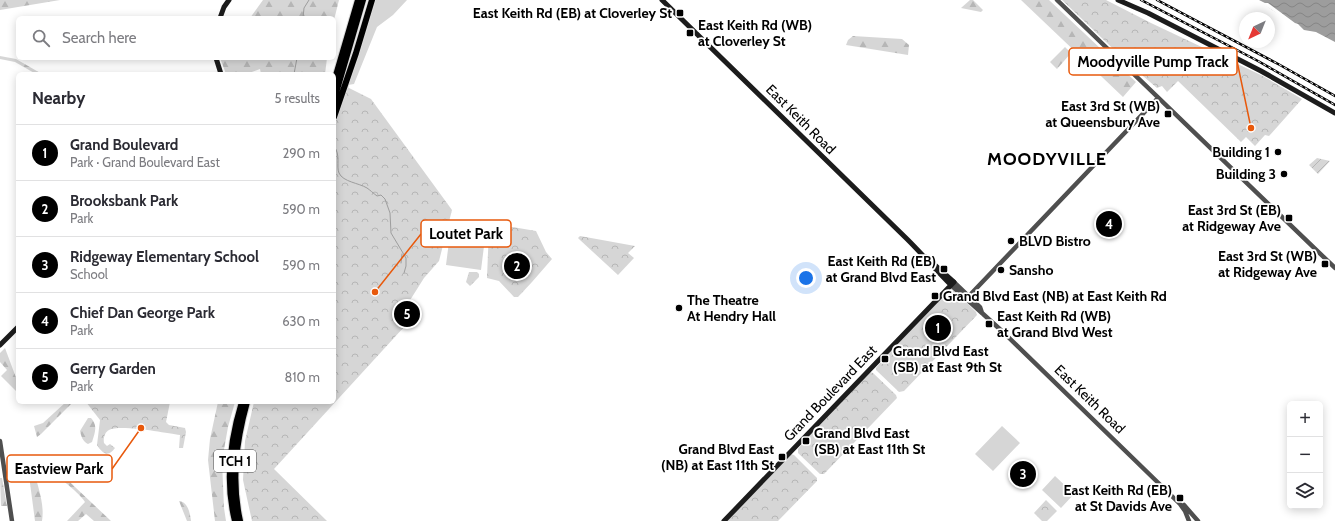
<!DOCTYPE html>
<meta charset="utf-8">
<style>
body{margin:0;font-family:Cabin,sans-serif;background:#f2f2f3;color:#2b2b33}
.controls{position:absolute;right:12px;bottom:12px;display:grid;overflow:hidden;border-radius:6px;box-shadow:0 2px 10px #0003}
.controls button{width:36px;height:36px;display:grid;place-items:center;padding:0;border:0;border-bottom:1px solid #e1e1e2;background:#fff;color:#2b2b33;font:20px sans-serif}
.compass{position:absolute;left:1239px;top:12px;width:36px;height:36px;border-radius:50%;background:#fff;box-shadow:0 2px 10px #0003;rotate:223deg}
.you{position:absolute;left:806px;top:278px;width:14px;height:14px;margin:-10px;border:3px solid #fff;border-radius:50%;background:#1a73e8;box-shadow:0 0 0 6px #1a73e833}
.badge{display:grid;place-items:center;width:26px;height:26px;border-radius:50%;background:#000;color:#fff;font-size:13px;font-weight:700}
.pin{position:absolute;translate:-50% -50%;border:2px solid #fff;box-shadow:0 1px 4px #0006}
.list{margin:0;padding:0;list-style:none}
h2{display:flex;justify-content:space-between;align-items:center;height:52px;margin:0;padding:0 16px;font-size:17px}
h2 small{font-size:13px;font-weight:400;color:#7c7c81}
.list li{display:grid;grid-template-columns:26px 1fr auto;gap:12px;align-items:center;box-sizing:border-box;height:56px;padding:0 16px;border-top:1px solid #e1e1e2}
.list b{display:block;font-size:15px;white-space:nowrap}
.list p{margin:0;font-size:13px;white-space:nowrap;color:#7c7c81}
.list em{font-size:13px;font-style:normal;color:#7c7c81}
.icon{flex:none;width:22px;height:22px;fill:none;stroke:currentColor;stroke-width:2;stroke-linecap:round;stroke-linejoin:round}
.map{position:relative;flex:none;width:1335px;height:521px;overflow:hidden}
.search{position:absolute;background:#fff;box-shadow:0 2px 10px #0003;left:16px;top:16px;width:320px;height:44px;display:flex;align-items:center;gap:10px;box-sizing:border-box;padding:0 14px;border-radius:6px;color:#7c7c81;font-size:15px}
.panel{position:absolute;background:#fff;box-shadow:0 2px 10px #0003;left:16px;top:72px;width:320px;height:332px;border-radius:6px}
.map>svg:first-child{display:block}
.grass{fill:#d6d6d6}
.forest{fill:url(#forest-firs)}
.park{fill:url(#park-crowns)}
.garden{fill:url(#garden-furrows)}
.water{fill:url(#water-waves)}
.pier{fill:#fff}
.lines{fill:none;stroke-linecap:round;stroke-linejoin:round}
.stream{stroke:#9d9d9d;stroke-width:1}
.motorway-casing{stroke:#dbdbdb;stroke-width:8}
.tertiary{stroke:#4f4f4f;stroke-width:4.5}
.secondary{stroke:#1c1c1c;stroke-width:5}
.motorway{stroke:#000;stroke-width:6}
.rail-casing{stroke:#000;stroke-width:2.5}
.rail{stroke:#fff;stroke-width:1;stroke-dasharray:3;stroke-linecap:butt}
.poi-dot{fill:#000;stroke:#fff;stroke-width:1.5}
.labels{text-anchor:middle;stroke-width:3.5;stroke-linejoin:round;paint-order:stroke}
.shield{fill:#fff;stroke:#4c4c4c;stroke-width:1}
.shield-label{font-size:13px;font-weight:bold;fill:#000}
.poi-label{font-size:14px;font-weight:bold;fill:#000;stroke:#fff;text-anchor:end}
.street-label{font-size:14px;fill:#000;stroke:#fff}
.district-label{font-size:18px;font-weight:bold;letter-spacing:1px;fill:#000;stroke:#fff}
.leader{fill:none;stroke:#e8590c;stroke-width:1.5}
.callout-dot{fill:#e8590c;stroke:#fff;stroke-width:1.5}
.callout{fill:#fff;stroke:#e8590c;stroke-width:1.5}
.callout-label{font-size:15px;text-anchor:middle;font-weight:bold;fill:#000}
</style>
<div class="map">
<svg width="1335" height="521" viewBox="0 0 1335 521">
<defs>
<pattern id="forest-firs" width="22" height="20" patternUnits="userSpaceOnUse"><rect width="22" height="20" fill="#d6d6d6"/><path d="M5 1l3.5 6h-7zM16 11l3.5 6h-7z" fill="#b6b6b6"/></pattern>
<pattern id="park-crowns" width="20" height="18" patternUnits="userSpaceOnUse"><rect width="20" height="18" fill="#d6d6d6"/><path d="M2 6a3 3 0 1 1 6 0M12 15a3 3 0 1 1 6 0" fill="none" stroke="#b6b6b6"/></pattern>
<pattern id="garden-furrows" width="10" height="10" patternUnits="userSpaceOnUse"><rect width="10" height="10" fill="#d6d6d6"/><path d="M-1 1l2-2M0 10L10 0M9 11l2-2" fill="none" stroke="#b6b6b6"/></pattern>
<pattern id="water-waves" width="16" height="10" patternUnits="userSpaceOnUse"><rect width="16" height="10" fill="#9d9d9d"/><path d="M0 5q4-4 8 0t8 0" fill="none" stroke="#858585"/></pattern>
</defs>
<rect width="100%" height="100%" fill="#fff"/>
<path class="grass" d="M 375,0 L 407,0 L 393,15 L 377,27 L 354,84 L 348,85 Z
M 451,226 L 486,230 L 481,270 L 446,265 Z
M 1002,426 L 1020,443 L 993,471 L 975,454 Z
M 1055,476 L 1074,494 L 1061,508 L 1042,490 Z"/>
<path class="forest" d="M 0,0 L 60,0 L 0,10 Z
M 263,0 L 339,0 L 334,20 L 334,18 L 250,18 Z
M 970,0 L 973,0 L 983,10 L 981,12 L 961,8 Z
M 1021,0 L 1049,0 L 1136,82 L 1123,97 Z
M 853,36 L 902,39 L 909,45 L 908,55 L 846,45 L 848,40 Z
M 1065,47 L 1071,53 L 1057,69 L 1050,62 Z
M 0,56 L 16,59 L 42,74 L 36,74 L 15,62 L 0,59 Z
M 220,58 L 327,58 L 325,74 L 261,74 L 260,69 L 246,74 L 226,74 Z
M 5,348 L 18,383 L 18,393 L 1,376 L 7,370 L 0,362 L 0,353 Z
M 66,402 L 73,402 L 41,434 L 37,437 L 34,426 L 43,423 Z
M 218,402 L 235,402 L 228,427 L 222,461 L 224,508 L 226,521 L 215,521 L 208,460 L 210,439 Z
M 88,418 L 91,418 C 98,425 95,433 92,442 L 88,444 C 83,442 81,436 80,431 Z
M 60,456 L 63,456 L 64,458 L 56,467 L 57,470 L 111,521 L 94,521 L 86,514 L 78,521 L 67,521 L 85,502 C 77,489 54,477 49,464 L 51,460 Z
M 33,467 C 37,485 45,503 42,521 L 35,521 L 28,468 Z
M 0,478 L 2,478 L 7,506 L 1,506 Z
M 179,501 C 188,502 190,513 191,521 L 187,521 Z"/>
<path class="park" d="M 1062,0 L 1106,0 L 1151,23 L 1263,76 L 1302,99 L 1269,136 L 1265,135 L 1255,146 L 1246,137 L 1241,142 L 1178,81 L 1167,92 L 1162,86 L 1157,88 L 1129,64 Z
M 345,86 L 371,99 L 452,210 L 439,261 L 424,278 L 407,305 L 415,315 L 274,469 L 327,521 L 252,521 L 243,480 L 245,441 L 254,402 L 334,402 L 334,123 Z
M 1111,213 L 1120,221 L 1107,236 L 1098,227 Z
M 494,224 L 536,231 L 546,252 L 552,259 L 532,282 L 518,297 L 514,297 L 499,281 L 487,278 L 489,228 Z
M 580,236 L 635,246 L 628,253 L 634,258 L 618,275 L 580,240 L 578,238 Z
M 469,272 L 477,272 L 479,274 L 479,277 L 470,286 L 466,282 Z
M 950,289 L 953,289 L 976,312 L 977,315 L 904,391 L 899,392 L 876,370 L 876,368 L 893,348 Z
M 870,372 L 873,373 L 896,395 L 897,398 L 824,474 L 820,474 L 798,453 L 798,449 L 810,434 Z
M 86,402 L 170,402 L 166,422 L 169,425 L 185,428 L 186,432 L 183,448 L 179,448 L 180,435 C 166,433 120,424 109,430 C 105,432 103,438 104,443 L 107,446 L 110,444 L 115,448 C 108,458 102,453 97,445 L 100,420 Z
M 791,454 L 794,455 L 817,478 L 817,481 L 778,521 L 727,521 Z
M 1046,500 L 1057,511 L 1047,521 L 1042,521 L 1034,513 Z"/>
<path class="garden" d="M 1317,158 L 1330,161 L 1318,174 L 1309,165 Z
M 407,302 L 419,312 L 408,324 L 394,311 L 404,310 L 402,306 Z"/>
<path class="water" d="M 1257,0 L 1335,0 L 1335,45 L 1314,33 L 1306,32 Z"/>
<path class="pier" d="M 1255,0 L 1259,0 L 1265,3 L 1268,3 L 1295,23 L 1298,24 L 1304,30 L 1316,32 L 1335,42 L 1335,47 L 1312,34 L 1304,34 L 1272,10 Z"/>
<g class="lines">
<path class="stream" d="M 303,18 L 304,8 L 309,0
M 294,74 L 297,58
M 334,146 C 341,155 336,166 339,173 C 343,182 359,183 367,188 C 370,190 373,193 377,196 L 381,195 L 385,199 L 390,213 L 391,233 L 406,258 L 406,266 L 404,273
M 334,237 L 335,238
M 401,263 L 402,254"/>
<defs>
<path id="motorway" d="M 334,82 L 358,0
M 334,100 L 363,0
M 334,117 L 356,53 L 372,0
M 235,521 C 225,481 230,441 242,402
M 240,521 C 231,480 236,442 247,402"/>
</defs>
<use href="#motorway" class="motorway-casing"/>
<path class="tertiary" d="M 1057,0 L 1335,268
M 954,282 L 980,307 L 982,313
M 951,285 L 1003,332 L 1180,504 L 1185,511 L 1189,521
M 969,296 L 1158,98
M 0,441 L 12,521
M 1184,505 L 1198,521"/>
<path class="secondary" d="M 662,0 L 907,239 C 922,254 936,270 951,285
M 1118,0 L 1148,13 L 1261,71 L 1335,113
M 220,18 L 224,7 L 229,0
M 216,58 L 221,74
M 0,345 L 18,327
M 724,521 L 954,282 L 926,257"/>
<use href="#motorway" class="motorway"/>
<defs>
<path id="rail" d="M 1141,0 L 1258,61 L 1335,105
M 1157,0 L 1280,65 L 1335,96"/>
</defs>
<use href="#rail" class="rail-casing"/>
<use href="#rail" class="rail"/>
</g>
<g class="poi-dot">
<rect x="676" y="9" width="8" height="8" rx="2"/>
<rect x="686" y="29" width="8" height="8" rx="2"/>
<rect x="1164" y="110" width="8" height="8" rx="2"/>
<circle cx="1278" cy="152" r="4"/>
<circle cx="1284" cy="174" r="4"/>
<rect x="1285" y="214" width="8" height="8" rx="2"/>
<circle cx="1011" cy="241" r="4"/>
<rect x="1321" y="260" width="8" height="8" rx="2"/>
<rect x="940" y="265" width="8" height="8" rx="2"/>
<circle cx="1001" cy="270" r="4"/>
<rect x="931" y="292" width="8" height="8" rx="2"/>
<circle cx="679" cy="308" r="4"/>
<rect x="985" y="320" width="8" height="8" rx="2"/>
<rect x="881" y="355" width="8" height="8" rx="2"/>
<rect x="802" y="437" width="8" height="8" rx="2"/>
<rect x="778" y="453" width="8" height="8" rx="2"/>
<rect x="1176" y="494" width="8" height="8" rx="2"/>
</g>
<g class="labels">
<rect class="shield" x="214" y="450" width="42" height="22" rx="3"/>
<g class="shield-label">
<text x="235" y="466">TCH 1</text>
</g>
<g class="poi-label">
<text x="672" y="18">East Keith Rd (EB) at Cloverley St</text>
<text x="698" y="30" text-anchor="start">East Keith Rd (WB)<tspan x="698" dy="16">at Cloverley St</tspan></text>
<text x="1160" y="111">East 3rd St (WB)<tspan x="1160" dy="16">at Queensbury Ave</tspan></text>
<text x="1270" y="157">Building 1</text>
<text x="1276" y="179">Building 3</text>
<text x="1281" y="215">East 3rd St (EB)<tspan x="1281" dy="16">at Ridgeway Ave</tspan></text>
<text x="1019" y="246" text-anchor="start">BLVD Bistro</text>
<text x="1317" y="261">East 3rd St (WB)<tspan x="1317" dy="16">at Ridgeway Ave</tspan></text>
<text x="936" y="266">East Keith Rd (EB)<tspan x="936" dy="16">at Grand Blvd East</tspan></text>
<text x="1009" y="275" text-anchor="start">Sansho</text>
<text x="943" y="301" text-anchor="start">Grand Blvd East (NB) at East Keith Rd</text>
<text x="687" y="305" text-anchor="start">The Theatre<tspan x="687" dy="16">At Hendry Hall</tspan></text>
<text x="997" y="321" text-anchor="start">East Keith Rd (WB)<tspan x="997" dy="16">at Grand Blvd West</tspan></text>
<text x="893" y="356" text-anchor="start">Grand Blvd East<tspan x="893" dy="16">(SB) at East 9th St</tspan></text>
<text x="814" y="438" text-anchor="start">Grand Blvd East<tspan x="814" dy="16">(SB) at East 11th St</tspan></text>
<text x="774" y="454">Grand Blvd East<tspan x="774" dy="16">(NB) at East 11th St</tspan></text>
<text x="1172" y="495">East Keith Rd (EB)<tspan x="1172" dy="16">at St Davids Ave</tspan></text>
</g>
<g class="street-label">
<text transform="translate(801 119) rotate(45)" y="5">East Keith Road</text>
<text transform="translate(830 393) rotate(-46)" y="5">Grand Boulevard East</text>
<text transform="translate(1090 399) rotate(44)" y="5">East Keith Road</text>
</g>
<g class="district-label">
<text x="1047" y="165">MOODYVILLE</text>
</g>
</g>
<path class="leader" d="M1251 128L1237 61M375 292L421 234M141 428L112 469"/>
<g class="callout-dot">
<circle cx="1251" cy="128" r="4"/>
<circle cx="375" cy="292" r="4"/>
<circle cx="141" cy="428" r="4"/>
</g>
<g class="callout">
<rect x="1069" y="48" width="168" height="27" rx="4"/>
<rect x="421" y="220" width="90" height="27" rx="4"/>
<rect x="7" y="455" width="105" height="27" rx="4"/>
</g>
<g class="callout-label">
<text x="1153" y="67">Moodyville Pump Track</text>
<text x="466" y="239">Loutet Park</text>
<text x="59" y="474">Eastview Park</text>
</g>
</svg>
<div class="controls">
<button>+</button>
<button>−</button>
<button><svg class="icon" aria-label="layers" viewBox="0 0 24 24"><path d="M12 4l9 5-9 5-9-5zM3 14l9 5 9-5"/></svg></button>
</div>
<svg class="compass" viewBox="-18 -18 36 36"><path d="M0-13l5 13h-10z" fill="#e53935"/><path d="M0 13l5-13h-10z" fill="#7c7c81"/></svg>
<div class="you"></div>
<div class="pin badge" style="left:938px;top:328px">1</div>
<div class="pin badge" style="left:517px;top:266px">2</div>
<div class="pin badge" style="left:1023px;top:474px">3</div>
<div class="pin badge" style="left:1109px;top:224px">4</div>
<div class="pin badge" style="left:407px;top:314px">5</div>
<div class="search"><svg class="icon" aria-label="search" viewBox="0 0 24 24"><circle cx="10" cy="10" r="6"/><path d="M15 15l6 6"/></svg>Search here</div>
<section class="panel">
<h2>Nearby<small>5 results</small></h2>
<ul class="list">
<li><span class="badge">1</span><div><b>Grand Boulevard</b><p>Park · Grand Boulevard East</p></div><em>290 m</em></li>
<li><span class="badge">2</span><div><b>Brooksbank Park</b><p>Park</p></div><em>590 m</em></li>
<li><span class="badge">3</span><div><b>Ridgeway Elementary School</b><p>School</p></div><em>590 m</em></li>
<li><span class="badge">4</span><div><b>Chief Dan George Park</b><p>Park</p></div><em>630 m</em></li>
<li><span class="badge">5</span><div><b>Gerry Garden</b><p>Park</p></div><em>810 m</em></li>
</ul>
</section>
</div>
